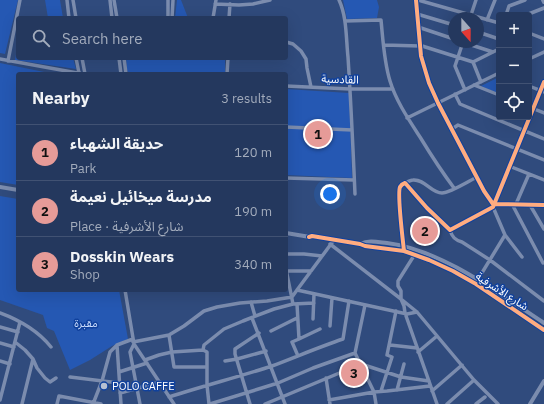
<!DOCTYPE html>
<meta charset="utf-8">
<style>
body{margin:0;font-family:"IBM Plex Sans","Noto Sans Arabic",sans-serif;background:#2c3f64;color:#f1f3f6}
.controls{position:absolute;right:12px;top:12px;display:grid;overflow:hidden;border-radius:4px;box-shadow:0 4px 16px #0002}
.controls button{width:36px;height:36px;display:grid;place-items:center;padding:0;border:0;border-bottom:1px solid #415273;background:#24385e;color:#f1f3f6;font:20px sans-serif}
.compass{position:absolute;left:448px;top:12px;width:36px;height:36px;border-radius:50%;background:#24385e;box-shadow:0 4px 16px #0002;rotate:159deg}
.you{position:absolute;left:330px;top:194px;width:14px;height:14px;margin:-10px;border:3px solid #fff;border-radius:50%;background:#1a73e8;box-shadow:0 0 0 6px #1a73e833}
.badge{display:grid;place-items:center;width:26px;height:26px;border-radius:50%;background:#e69b98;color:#111;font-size:13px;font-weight:700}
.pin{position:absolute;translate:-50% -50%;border:2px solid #fff;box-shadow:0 1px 4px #0006}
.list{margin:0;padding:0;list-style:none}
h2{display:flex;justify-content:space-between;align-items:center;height:52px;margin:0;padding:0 16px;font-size:17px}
h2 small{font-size:13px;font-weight:400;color:#a3acbc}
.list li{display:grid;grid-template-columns:26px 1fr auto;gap:12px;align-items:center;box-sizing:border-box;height:56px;padding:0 16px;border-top:1px solid #415273}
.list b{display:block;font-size:15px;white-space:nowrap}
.list p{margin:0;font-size:13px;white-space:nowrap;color:#a3acbc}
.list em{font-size:13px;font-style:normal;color:#a3acbc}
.icon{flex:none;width:22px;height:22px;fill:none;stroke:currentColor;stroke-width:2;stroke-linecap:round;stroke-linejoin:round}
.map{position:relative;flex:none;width:544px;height:404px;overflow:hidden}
.search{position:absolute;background:#24385e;box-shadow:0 4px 16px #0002;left:16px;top:16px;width:272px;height:44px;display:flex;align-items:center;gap:10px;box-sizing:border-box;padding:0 14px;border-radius:4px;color:#a3acbc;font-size:15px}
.panel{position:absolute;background:#24385e;box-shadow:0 4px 16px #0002;left:16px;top:72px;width:272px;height:220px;border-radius:4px}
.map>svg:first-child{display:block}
.green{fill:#2558b3}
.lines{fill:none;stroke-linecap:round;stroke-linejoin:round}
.minor{stroke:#7b8cae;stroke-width:3.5}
.tertiary{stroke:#7b8cae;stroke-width:4}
.cycleway-casing{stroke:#10419d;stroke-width:6}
.cycleway{stroke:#ffac80;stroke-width:4}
.poi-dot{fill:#b7c0d2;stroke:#10419d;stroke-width:1.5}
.labels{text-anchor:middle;stroke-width:3;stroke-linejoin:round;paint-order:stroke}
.street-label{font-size:11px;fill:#fff;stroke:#10419d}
.park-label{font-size:11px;fill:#cddffe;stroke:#10419d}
.poi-label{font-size:11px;fill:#fff;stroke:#10419d;text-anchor:start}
</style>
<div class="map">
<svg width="544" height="404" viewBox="0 0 544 404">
<rect width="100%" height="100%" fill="#304b7d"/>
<path class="green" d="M 0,0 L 18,0 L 5,54 L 0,53 Z
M 45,0 L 60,0 L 63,18 L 48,18 Z
M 177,0 L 181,0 L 188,18 L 175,18 Z
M 343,0 L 377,0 L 379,7 L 377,18 L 347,19 Z
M 18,43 L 18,58 L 73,58 L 76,69 L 15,60 Z
M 126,58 L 225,58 L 225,74 L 129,74 L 127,70 Z
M 0,63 L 54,74 L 18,74 L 18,185 L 0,182 Z
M 499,77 L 499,94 L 481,86 Z
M 286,89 L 349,93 L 352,178 L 286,175 Z
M 0,196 L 18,199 L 18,290 L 119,290 L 128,339 L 112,346 L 90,360 L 70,370 L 54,331 L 47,328 L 43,315 L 0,300 Z"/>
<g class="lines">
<path class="minor" d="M 67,0 L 69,18
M 73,0 L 76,18
M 110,0 L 112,18
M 114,0 L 117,18
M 339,0 C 347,17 346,39 348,57 C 351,103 353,148 355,194
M 416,0 L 421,56 L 429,83 L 438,103 L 484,191 L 493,204 L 544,205
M 418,0 L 499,23
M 215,4 L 239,5 L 253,4 L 270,0
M 417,14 L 454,25
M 506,15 L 509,6 L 525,0
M 526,15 L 544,8
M 168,18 L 168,0
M 172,18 L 173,0
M 213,18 L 216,0
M 229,18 L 230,4
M 470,18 L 476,0
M 487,20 L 495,0
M 345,21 L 381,20 C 383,40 384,62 390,81 C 396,101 409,120 420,137 C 431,155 442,172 454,188
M 418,27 L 454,39
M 478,32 L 499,39
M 529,33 L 544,39
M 286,42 L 293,44 L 301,51 L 306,59 L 307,68 L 311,87
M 462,42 L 493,52
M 463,42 L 455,66 L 465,90
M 384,45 L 420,46
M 419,45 L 473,62
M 76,58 L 79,73
M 82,58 L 85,74
M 119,58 L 121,74
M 124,58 L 126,74
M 0,59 L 83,74
M 529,59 L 544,52
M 8,61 L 20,0
M 227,74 L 228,58
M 481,82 L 473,62 L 499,49
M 474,85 L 499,95
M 286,86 L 350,89 L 393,89
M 529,86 L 544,92
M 455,94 L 460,104 L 544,139
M 529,107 L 544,113
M 407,118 L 499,73
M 286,127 L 352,130
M 452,129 L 458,125 L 544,160
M 509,166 L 544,180
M 286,178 L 354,180
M 405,183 C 407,182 411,180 413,180 C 425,179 431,193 442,193 C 450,193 469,181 477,177
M 512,204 L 543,263
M 516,204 L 529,174
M 530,205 L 544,229
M 450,230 C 452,237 455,240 462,242 L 490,260 L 544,301
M 505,235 L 522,257
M 330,244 L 401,299 L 417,312 L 474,380 L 498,404
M 403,248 C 402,238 397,194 400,187 C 401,185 402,184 405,183 L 406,184 L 427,208 L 450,230 L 493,207 L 544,82
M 286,254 L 304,254 L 322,256
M 415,254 L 398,281 L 398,286 L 401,291 L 401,299 L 404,306 L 405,313 L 437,404
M 286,269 L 293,304
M 286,271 L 311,271
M 477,281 L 505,235 L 493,207
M 125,290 L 134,344 L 174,404
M 297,290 L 407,314 L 417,312
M 251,302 L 255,316
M 297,304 L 299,339 L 292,342 L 298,356
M 365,305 L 355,353 L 374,392 L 376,404
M 0,313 C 19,320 38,331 51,347
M 252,318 L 285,404
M 313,319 L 314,294
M 330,326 L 332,298
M 0,327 L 18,332
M 271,331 L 297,318
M 169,335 L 174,367 L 207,367
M 299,339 L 320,329
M 15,342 L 25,350 L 33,359 L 37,368 L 45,378 L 50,382 L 56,378
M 133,342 L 169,335 L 184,326 L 204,311 L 217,307 L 240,303 L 267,301 L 292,297 L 297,290 L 334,240
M 0,343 L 14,347
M 134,344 L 130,352 L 140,404
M 390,345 L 417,348
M 203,350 L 207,352 L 207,385 L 209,404
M 418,352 L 437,336
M 145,360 L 159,355 L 172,352 L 203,350 L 204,345 L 224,329 L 243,321 L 274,309 L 293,304 L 314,303
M 0,361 L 10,364
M 225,361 L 237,359 L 266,351
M 119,372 L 147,363
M 70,377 L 119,383
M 326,378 L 330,404
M 397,390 L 404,364
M 381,391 L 392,357 L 387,355 L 396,311
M 432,391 L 462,365
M 120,393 L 160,382
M 169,397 C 203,386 238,377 272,366 C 296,357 319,347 343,339 L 349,301
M 0,400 L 20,322
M 329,400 L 374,392 L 387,391 L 430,386
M 22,404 L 33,359
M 57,404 L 59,396 L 101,404
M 93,404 L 102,381 L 110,352 L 117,345
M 121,404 L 117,345 L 133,339
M 210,404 L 278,383 L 313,368 L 355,353
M 250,404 L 235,354 L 235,349 L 259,333
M 265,404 L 361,364 L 401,377 L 429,381
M 447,404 L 474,380
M 476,404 L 485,397"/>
<path class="tertiary" d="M 543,0 L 544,2
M 0,187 L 18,190
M 286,233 L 310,237
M 309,237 L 312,236 L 360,244 L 365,246 L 404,251 L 429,260 L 453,271 L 476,284 L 544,330
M 360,244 C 369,240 377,242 387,243 C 442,250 498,293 544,323
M 530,404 L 544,381"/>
<defs>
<path id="cycleway" d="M 416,0 L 421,56 L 429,83 L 438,103 L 484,191 L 493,204 L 544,205
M 309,237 L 312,236 L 360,244 L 365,246 L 404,251 L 429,260 L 453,271 L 476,284 L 544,330
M 404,251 C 403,241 397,194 400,187 C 401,185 402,184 405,183 L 406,184 L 427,208 L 450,230 L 493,207 L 544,82"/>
</defs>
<use href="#cycleway" class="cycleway-casing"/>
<use href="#cycleway" class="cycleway"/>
</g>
<circle class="poi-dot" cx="104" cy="386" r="4"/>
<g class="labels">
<g class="street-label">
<text transform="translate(340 79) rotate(2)" y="4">القادسية</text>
<text transform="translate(502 291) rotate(33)" y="4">شارع الأشرفية</text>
</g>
<g class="park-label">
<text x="86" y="327">مقبرة</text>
</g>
<g class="poi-label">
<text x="112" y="390">POLO CAFFE</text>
</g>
</g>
</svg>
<div class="controls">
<button>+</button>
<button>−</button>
<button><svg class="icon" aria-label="locate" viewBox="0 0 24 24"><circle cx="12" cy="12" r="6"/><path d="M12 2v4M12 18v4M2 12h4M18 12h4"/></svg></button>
</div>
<svg class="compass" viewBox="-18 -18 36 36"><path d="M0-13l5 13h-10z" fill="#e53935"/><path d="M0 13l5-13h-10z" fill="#a3acbc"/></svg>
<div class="you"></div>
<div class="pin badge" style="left:318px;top:134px">1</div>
<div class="pin badge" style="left:425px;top:231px">2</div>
<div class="pin badge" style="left:354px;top:373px">3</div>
<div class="search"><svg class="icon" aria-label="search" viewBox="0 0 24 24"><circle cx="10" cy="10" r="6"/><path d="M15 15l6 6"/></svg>Search here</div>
<section class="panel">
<h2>Nearby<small>3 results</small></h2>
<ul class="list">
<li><span class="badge">1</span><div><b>حديقة الشهباء</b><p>Park</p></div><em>120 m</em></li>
<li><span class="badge">2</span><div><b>مدرسة ميخائيل نعيمة</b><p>Place · شارع الأشرفية</p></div><em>190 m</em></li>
<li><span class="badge">3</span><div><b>Dosskin Wears</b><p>Shop</p></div><em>340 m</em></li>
</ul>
</section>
</div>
